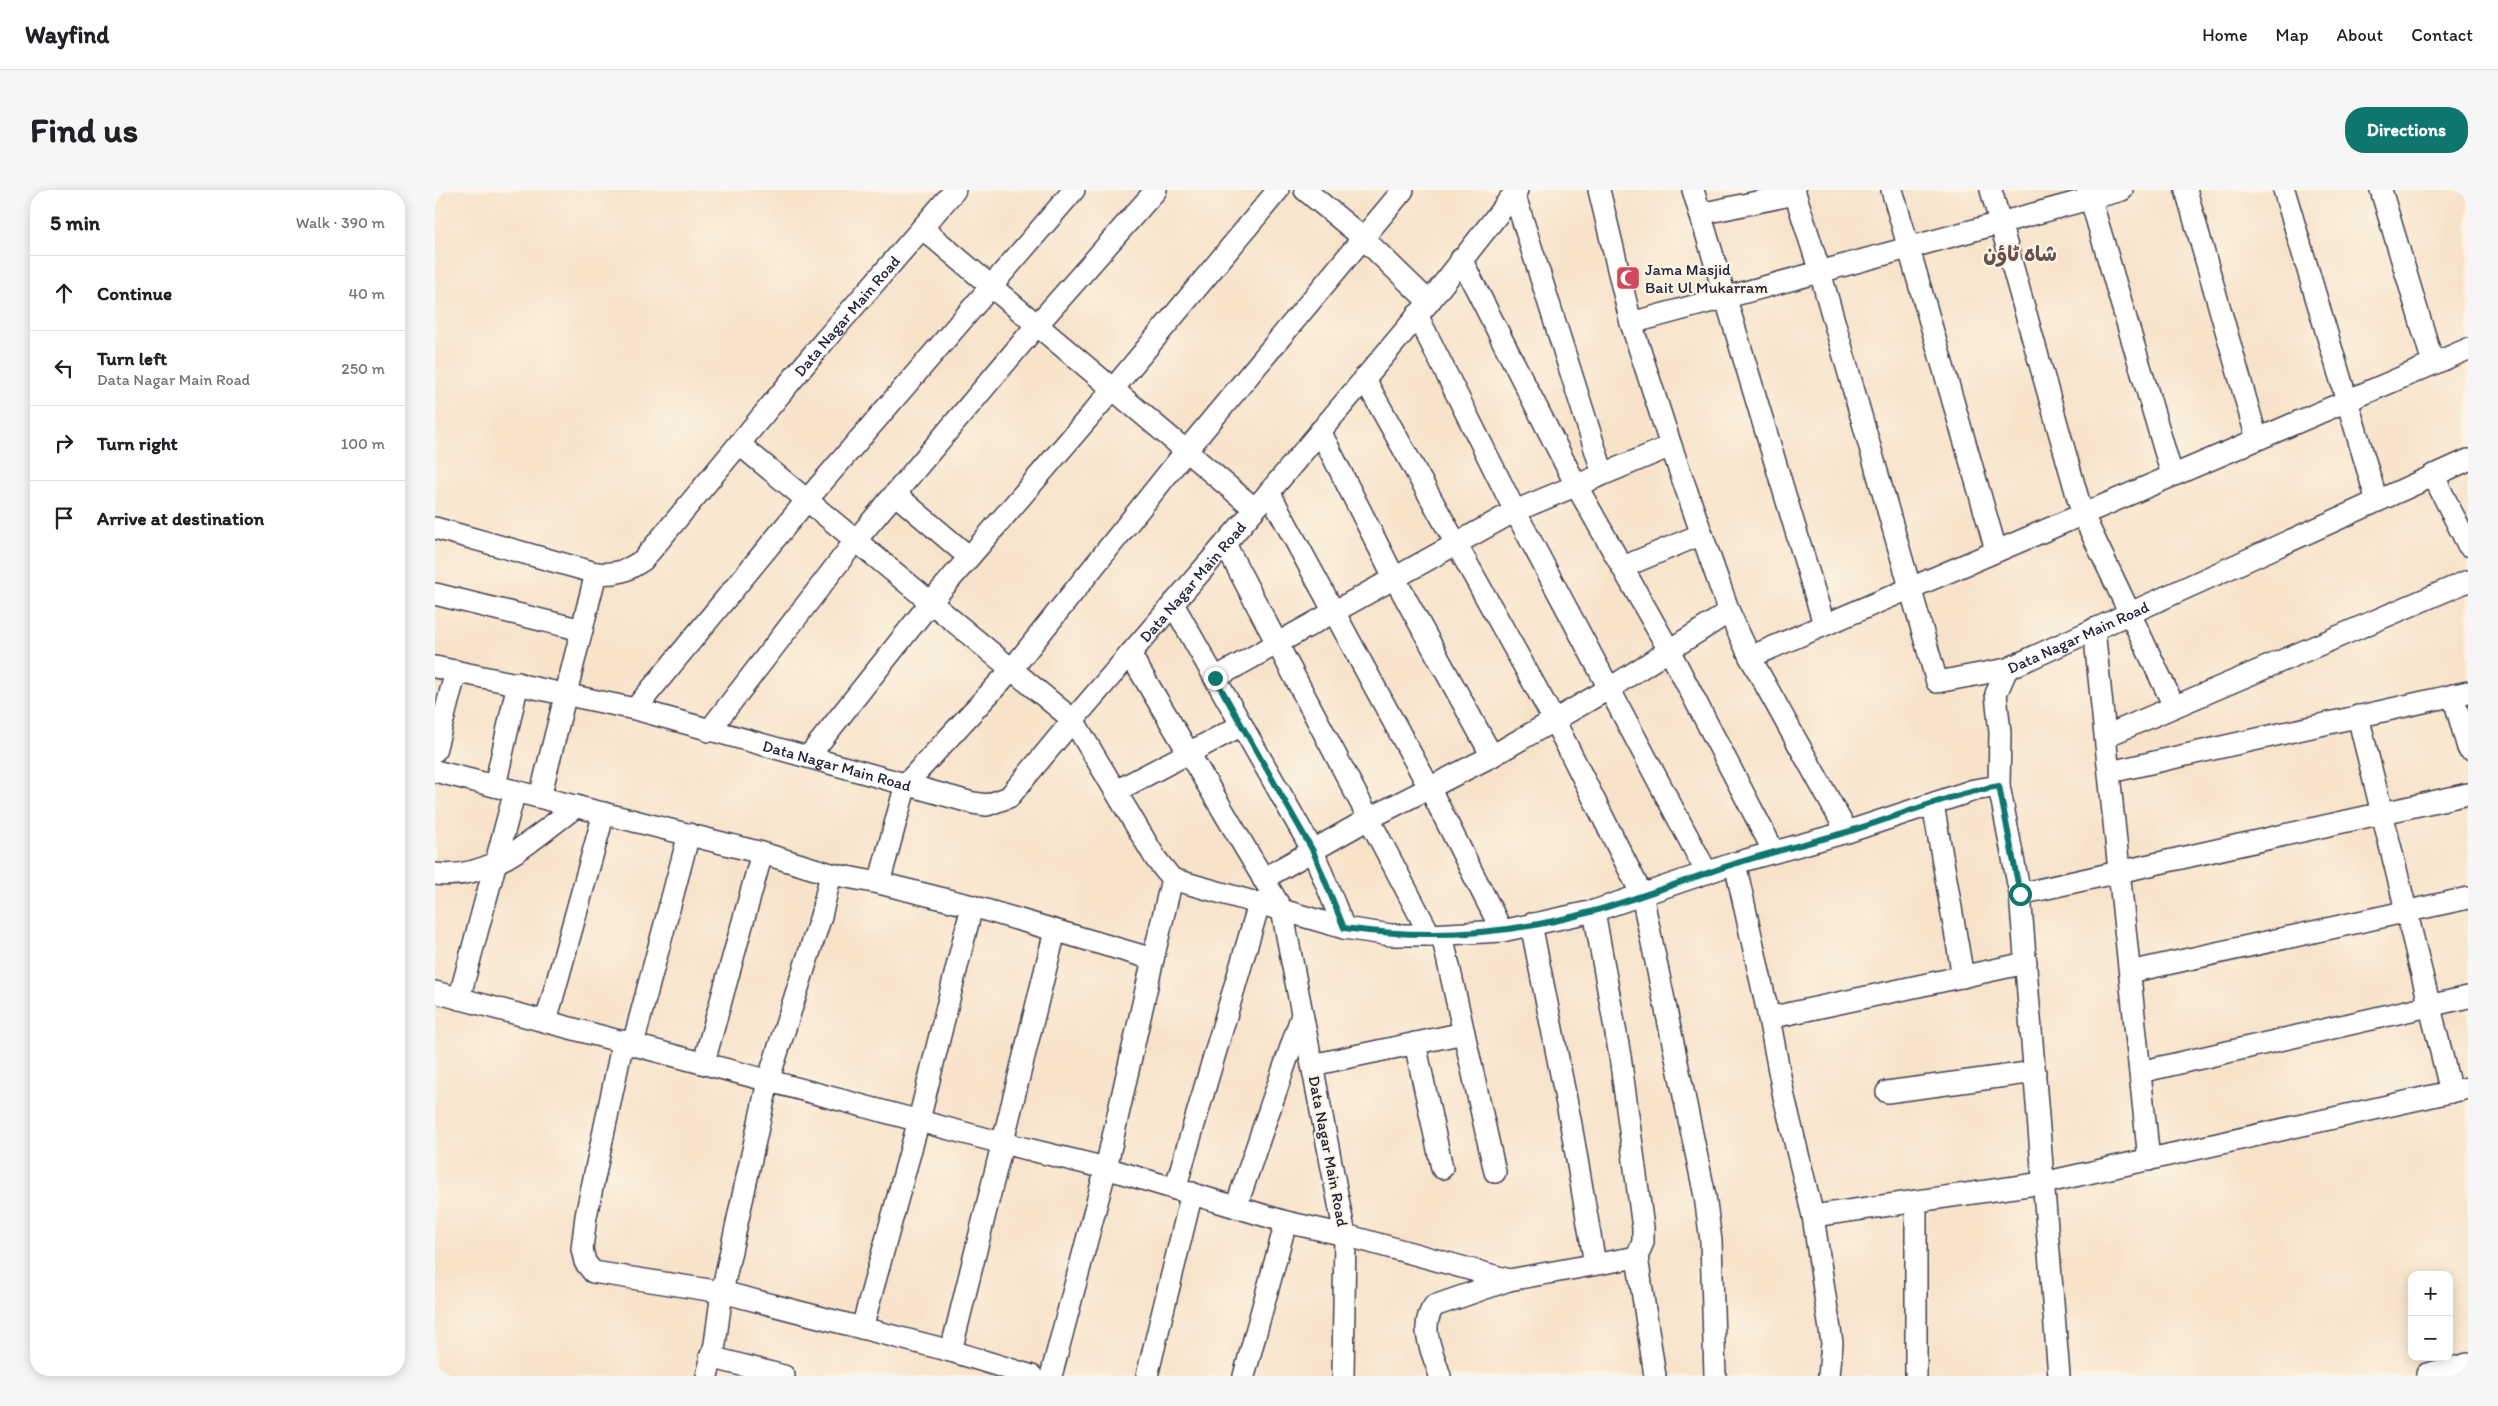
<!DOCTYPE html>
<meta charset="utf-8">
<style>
body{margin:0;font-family:Itim,"Playpen Sans Arabic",sans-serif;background:#f6f6f6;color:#202124}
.controls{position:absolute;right:15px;bottom:15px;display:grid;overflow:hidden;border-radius:10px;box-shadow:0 2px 12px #0003}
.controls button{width:45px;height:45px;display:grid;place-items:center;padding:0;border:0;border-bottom:1px solid #e0e0e0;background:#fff;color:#202124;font:25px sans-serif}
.stop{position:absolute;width:15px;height:15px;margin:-11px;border:4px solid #0f766e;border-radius:50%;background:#fff}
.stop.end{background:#0f766e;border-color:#fff;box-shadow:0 1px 5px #0008}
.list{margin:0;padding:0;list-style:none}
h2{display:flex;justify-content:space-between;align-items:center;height:65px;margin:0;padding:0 20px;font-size:21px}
h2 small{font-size:16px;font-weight:400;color:#757577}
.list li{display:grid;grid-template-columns:32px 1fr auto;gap:15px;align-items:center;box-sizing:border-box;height:75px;padding:0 20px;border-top:1px solid #e0e0e0}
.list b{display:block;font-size:19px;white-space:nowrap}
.list p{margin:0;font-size:16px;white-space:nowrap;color:#757577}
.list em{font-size:16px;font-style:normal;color:#757577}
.icon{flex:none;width:28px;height:28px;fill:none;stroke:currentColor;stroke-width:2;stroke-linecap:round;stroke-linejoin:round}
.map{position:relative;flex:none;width:2033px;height:1186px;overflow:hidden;border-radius:20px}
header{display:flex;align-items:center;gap:30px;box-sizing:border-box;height:70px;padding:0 25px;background:#fff;border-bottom:1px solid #e0e0e0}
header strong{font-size:24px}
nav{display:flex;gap:28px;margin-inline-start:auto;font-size:18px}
.intro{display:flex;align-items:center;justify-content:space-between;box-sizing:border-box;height:120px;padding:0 30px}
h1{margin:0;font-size:35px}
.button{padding:12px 22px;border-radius:20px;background:#0f766e;color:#fff;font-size:18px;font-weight:700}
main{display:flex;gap:30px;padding:0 30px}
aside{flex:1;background:#fff;border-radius:20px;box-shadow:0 2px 12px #0003}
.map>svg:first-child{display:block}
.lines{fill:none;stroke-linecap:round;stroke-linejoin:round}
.street-casing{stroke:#423f50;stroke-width:24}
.street{stroke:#fff;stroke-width:21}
.route{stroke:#0f766e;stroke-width:6}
.labels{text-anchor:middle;stroke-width:4.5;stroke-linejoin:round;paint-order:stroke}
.poi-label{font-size:16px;fill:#22223b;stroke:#fcf5e5;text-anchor:start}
.street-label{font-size:16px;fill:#22223b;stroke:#fcf5e5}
.district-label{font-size:21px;font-weight:bold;fill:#65504e;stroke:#fcf5e5}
</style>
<header>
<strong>Wayfind</strong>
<nav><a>Home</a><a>Map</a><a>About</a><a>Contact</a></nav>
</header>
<div class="intro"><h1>Find us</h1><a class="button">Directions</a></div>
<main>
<aside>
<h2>5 min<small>Walk · 390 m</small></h2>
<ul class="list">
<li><svg class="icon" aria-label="ahead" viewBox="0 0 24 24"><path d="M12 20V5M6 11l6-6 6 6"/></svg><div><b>Continue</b></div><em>40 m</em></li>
<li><svg class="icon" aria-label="left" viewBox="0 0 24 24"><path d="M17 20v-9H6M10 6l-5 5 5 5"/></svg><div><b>Turn left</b><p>Data Nagar Main Road</p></div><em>250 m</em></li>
<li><svg class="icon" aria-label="right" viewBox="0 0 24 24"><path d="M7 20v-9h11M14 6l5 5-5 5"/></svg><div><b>Turn right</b></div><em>100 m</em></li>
<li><svg class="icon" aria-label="arrive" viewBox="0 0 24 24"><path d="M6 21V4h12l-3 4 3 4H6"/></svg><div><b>Arrive at destination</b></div></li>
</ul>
</aside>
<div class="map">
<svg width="2033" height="1186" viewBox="0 0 2033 1186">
<rect width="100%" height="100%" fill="#fcf5e5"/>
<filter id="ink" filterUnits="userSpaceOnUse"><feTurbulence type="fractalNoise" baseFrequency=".02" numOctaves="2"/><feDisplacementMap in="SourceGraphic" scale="10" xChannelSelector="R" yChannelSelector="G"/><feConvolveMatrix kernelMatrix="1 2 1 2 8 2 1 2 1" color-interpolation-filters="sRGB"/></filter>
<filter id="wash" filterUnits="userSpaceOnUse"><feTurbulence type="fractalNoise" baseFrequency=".0096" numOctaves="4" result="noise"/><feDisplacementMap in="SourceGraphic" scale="20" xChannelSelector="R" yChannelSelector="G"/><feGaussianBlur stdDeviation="1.12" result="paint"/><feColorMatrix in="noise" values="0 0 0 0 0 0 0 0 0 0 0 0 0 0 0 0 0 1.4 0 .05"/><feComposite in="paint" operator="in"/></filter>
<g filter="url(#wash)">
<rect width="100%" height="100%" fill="#f7e3ca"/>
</g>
<g filter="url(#ink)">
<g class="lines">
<defs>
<g id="street">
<path d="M 870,0 L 927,47 L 994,112"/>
<path d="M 1164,0 L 1196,133 L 1236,256 L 1294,422 L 1315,467 L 1412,642"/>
<path d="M 1258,0 L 1389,434"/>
<path d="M 1359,0 L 1385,82 L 1502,492 L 1572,479"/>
<path d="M 1457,0 L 1561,360"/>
<path d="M 1556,0 L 1647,323 L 1739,516"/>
<path d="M 1653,0 L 1737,285"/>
<path d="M 1751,0 L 1822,249"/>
<path d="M 1849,0 L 1942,311"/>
<path d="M 1946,0 L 1998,173"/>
<path d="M 1079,3 L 1168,284"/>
<path d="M 1265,24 L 1360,4"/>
<path d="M 487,38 L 820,319 L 994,112 L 1082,0"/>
<path d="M 1026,69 L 1141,295 L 1234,460 L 1339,662"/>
<path d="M 982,125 L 1080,321 L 1272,683"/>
<path d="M 1196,133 L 1687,0"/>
<path d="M 929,188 L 1119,530 L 1207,705 L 1270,1006 L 1276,1051 L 1280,1186"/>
<path d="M 885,241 L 960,389 L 1057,566"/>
<path id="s1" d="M 304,254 L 638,530 L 820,319"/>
<path d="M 1998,285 L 2033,355"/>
<path d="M 834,302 L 995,599 L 1067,741"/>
<path d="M 460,304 L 534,367"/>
<path d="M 0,338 L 161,383 L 105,607"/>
<path d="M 790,354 L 995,745"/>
<path d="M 1188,377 L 1267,344"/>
<path id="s2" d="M 161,383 C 181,385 192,381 208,370 L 390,150 L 520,0"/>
<path d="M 0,404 L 147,440"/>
<path d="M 738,414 L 878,661 L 909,738"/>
<path d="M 1659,439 L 1714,970"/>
<path d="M 1315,467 L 2033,159"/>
<path id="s3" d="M 0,477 L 200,519 L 538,613 L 552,615 L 574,607 L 638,530 L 721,669 L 737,689 L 847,720 L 695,464"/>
<path d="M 780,488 L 1080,321 L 1236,256"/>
<path d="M 2018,505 L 2033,558"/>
<path d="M 200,519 L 372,310 L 639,0"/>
<path d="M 1923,526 L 2016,902"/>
<path d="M 274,541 L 421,350 L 602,135 L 721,0"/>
<path d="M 1671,546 L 2033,391"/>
<path d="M 0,561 L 21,481"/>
<path d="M 373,567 L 496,412 L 678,199 L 843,0"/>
<path d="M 0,581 L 327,663 L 396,684 L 444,693 L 537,716 L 718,769 L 671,978 L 616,1186"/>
<path d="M 1675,582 L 2033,502"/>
<path d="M 60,596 L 83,493"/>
<path d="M 1564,596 L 1585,704 L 1624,1186"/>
<path d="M 681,601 L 807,535"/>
<path d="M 1498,614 L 1528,787"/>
<path d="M 1300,673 L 1334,828 L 1591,773"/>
<path d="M 0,684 C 57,691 98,648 142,616"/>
<path d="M 828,689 L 935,628 L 1057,566 L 1175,498 L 1294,422"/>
<path d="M 444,693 L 471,594 L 577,479 L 751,261 L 968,0"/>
<path d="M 1585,704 L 2033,604"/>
<path d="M 1096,734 L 1135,929 L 1160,1074"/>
<path d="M 1007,745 L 1060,982"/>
<path d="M 718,769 L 737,689"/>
<path d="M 1695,782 L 2033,708"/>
<path id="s4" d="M 0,802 L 567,953 L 671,978 L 851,1032 L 910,1045 L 847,720 L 909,738 L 956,745 L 995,745 L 1067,741 L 1159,721 L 1300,673 L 1412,642 L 1539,600 L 1564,596 L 1565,543 L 1561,504 L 1572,479 L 2033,270"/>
<path d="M 24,809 L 80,601"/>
<path d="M 1334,828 L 1349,907 L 1378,1026 L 1397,1153 L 1394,1186"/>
<path d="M 111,831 L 169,623"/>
<path d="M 188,851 L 151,1026 L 147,1059 L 150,1072 L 158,1082 L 287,1102 L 516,1161 L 597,1186"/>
<path d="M 980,853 L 1007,978"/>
<path d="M 198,854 L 254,644"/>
<path d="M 269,872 L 327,663"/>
<path d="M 877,875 L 1029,843"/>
<path d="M 1705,882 L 2033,807"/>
<path d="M 1452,902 L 1600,882"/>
<path d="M 740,999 L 824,714"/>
<path d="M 1481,1011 L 1481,1186"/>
<path d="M 801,1017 L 867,825"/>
<path d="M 1378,1026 L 1608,993 L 2033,898"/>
<path d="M 1202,1067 L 1220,1186"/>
<path d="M 427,1138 L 484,930 L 537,716"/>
<path d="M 516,1161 L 620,741"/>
<path d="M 275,1167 L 349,1186"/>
<path d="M 272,1186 L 280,1154 L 287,1102 L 333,891 L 386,726 L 396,684"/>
<path d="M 712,1186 L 757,1003"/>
<path d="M 809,1186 L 851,1032"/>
<path d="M 908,1186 L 910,1045 L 1074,1090"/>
<path d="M 1005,1186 C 998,1162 983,1138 999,1116 L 1074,1090 L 1202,1067 L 1208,1052 L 1208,1038 L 1185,866 L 1159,721"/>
<path d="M 1993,1186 L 1992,1184 L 2033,1174"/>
</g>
</defs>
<use href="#street" class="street-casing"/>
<use href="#street" class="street"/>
</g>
</g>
<g class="lines" filter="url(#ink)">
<path class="route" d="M 780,488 L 878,661 L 909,738 C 995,750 1076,745 1159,721 C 1207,707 1253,689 1299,674 C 1336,662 1375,653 1412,642 C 1462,627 1512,605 1564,596 L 1585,704"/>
</g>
<defs>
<symbol id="mosque-square" viewBox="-11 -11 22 22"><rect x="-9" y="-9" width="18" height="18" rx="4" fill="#d1495b" stroke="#fcf5e5"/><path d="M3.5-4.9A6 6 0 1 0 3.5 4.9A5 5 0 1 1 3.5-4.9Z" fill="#fff"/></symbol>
</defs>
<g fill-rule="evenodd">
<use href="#mosque-square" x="1179" y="74" width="28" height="28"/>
</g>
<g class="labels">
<g class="poi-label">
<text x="1210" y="85">Jama Masjid<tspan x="1210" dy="18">Bait Ul Mukarram</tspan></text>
</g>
<g class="street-label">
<text dy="6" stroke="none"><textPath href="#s2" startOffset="368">Data Nagar Main Road</textPath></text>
<text dy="6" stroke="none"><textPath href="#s1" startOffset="616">Data Nagar Main Road</textPath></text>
<text dy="6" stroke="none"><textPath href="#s4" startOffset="2212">Data Nagar Main Road</textPath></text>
<text dy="6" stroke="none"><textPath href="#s3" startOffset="414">Data Nagar Main Road</textPath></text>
<text transform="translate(894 961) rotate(79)" y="6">Data Nagar Main Road</text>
</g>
<g class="district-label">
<text x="1585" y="71">شاہ ٹاؤن</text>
</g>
</g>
</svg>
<div class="controls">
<button>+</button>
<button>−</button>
</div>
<div class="stop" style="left:1585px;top:704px"></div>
<div class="stop end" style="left:780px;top:488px"></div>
</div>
</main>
